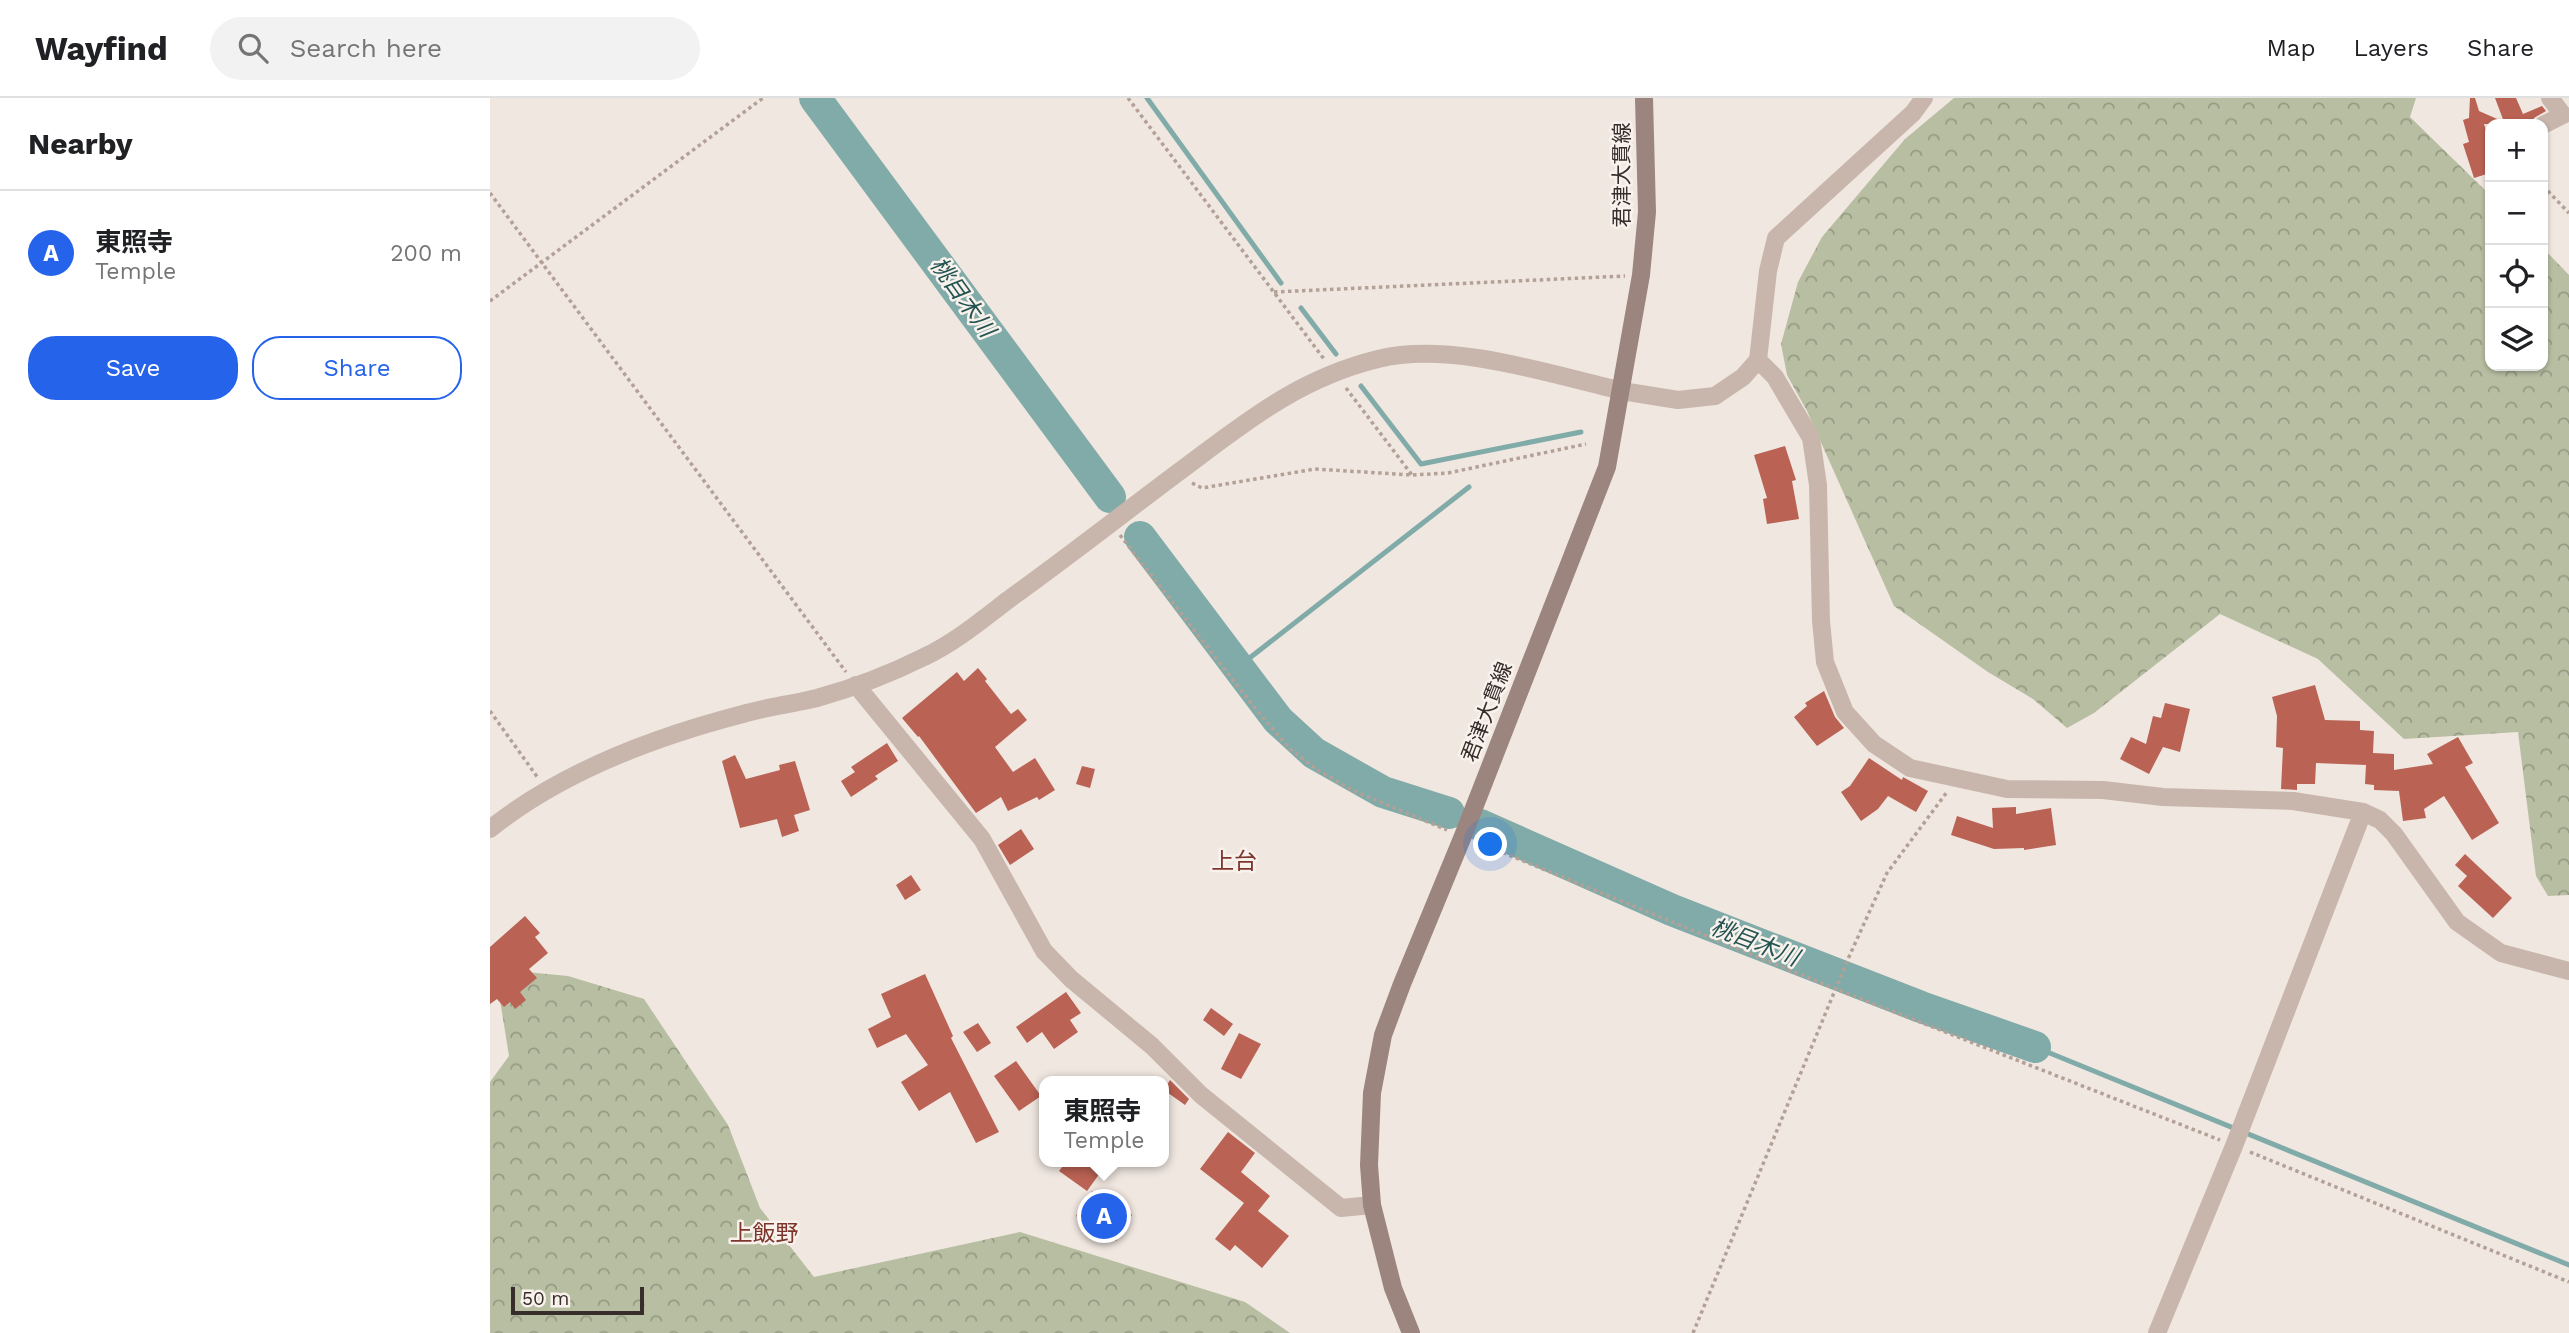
<!DOCTYPE html>
<meta charset="utf-8">
<style>
body{margin:0;font-family:"Work Sans","Noto Sans JP",sans-serif;background:#f2f2f2;color:#202124}
.controls{position:absolute;right:21px;top:21px;display:grid;overflow:hidden;border-radius:14px;box-shadow:0 2px 5px #0004}
.controls button{width:63px;height:63px;display:grid;place-items:center;padding:0;border:0;border-bottom:2px solid #e0e0e0;background:#fff;color:#202124;font:35px sans-serif}
.scale{position:absolute;left:21px;bottom:18px;width:133px;box-sizing:border-box;padding-left:7px;border:4px solid #372d2a;border-top:0;font-size:19px;line-height:24px;white-space:nowrap;color:#372d2a;-webkit-text-stroke:5px #f8f1ec;paint-order:stroke}
.you{position:absolute;left:1001px;top:747px;width:24px;height:24px;margin:-18px;border:5px solid #fff;border-radius:50%;background:#1a73e8;box-shadow:0 0 0 10px #1a73e833}
.badge{display:grid;place-items:center;width:46px;height:46px;border-radius:50%;background:#2563eb;color:#fff;font-size:23px;font-weight:700}
.pin{position:absolute;translate:-50% -50%;border:4px solid #fff;box-shadow:0 2px 7px #0006}
.popup{position:absolute;left:549px;top:978px;width:130px;height:91px;box-sizing:border-box;display:grid;place-content:center;border-radius:14px;background:#fff;filter:drop-shadow(0 2px 5px #0005);font-size:23px;white-space:nowrap;color:#757577}
.popup b{font-size:26px;color:#202124}
.popup::after{content:'';position:absolute;left:50%;top:100%;margin-left:-14px;border:14px solid transparent;border-top-color:#fff}
.list{margin:0;padding:0;list-style:none}
h2{display:flex;justify-content:space-between;align-items:center;height:91px;margin:0;padding:0 28px;font-size:30px}
h2 small{font-size:23px;font-weight:400;color:#757577}
.list li{display:grid;grid-template-columns:46px 1fr auto;gap:21px;align-items:center;box-sizing:border-box;height:126px;padding:0 28px;border-top:2px solid #e0e0e0}
.list b{display:block;font-size:26px;white-space:nowrap}
.list p{margin:0;font-size:23px;white-space:nowrap;color:#757577}
.list em{font-size:23px;font-style:normal;color:#757577}
.actions{display:flex;gap:14px;padding:21px 28px}
.actions a{flex:1;padding:16px 0;border:2px solid #2563eb;border-radius:28px;text-align:center;font-size:24px;color:#2563eb}
.actions .main{background:#2563eb;color:#fff}
.icon{flex:none;width:38px;height:38px;fill:none;stroke:currentColor;stroke-width:2;stroke-linecap:round;stroke-linejoin:round}
.map{position:relative;flex:none;width:2079px;height:1235px;overflow:hidden}
header{display:flex;align-items:center;gap:42px;box-sizing:border-box;height:98px;padding:0 35px;background:#fff;border-bottom:2px solid #e0e0e0}
header strong{font-size:33px}
nav{display:flex;gap:38px;margin-inline-start:auto;font-size:24px}
.search{width:490px;height:63px;background:#f2f2f2;display:flex;align-items:center;gap:18px;box-sizing:border-box;padding:0 24px;border-radius:38px;color:#757577;font-size:26px}
main{display:flex}
aside{flex:1;background:#fff}
.map>svg:first-child{display:block}
.forest{fill:url(#forest-crowns)}
.lines{fill:none;stroke-linecap:round;stroke-linejoin:round}
.stream{stroke:#81aba8;stroke-width:5}
.river{stroke:#81aba8;stroke-width:32}
.building{fill:#ba6254}
.path{stroke:#b3a097;stroke-width:3.5;stroke-dasharray:3.5 3.5;stroke-linecap:butt}
.minor{stroke:#c8b6ac;stroke-width:18}
.tertiary{stroke:#c8b6ac;stroke-width:18}
.secondary{stroke:#9b857e;stroke-width:18}
.labels{text-anchor:middle;stroke-width:5;stroke-linejoin:round;paint-order:stroke}
.street-label{font-size:21px;fill:#372d2a;stroke:#f8f1ec}
.water-label{font-size:23px;font-style:italic;fill:#245452;stroke:#f8f1ec}
.neighbourhood-label{font-size:23px;fill:#7d362c;stroke:#f8f1ec}
</style>
<header>
<strong>Wayfind</strong>
<div class="search"><svg class="icon" aria-label="search" viewBox="0 0 24 24"><circle cx="10" cy="10" r="6"/><path d="M15 15l6 6"/></svg>Search here</div>
<nav><a>Map</a><a>Layers</a><a>Share</a></nav>
</header>
<main>
<aside>
<h2>Nearby<small></small></h2>
<ul class="list">
<li><span class="badge">A</span><div><b>東照寺</b><p>Temple</p></div><em>200 m</em></li>
</ul>
<div class="actions"><a class="main">Save</a><a>Share</a></div>
</aside>
<div class="map">
<svg width="2079" height="1235" viewBox="0 0 2079 1235">
<defs>
<pattern id="forest-crowns" width="20" height="18" patternUnits="userSpaceOnUse" patternTransform="scale(1.75)"><rect width="20" height="18" fill="#b7bea1"/><path d="M2 6a3 3 0 1 1 6 0M12 15a3 3 0 1 1 6 0" fill="none" stroke="#969b83"/></pattern>
</defs>
<rect width="100%" height="100%" fill="#f0e7e0"/>
<path class="forest" d="M 1464,0 L 1926,0 L 1920,19 L 2000,97 L 2000,268 L 2053,268 L 2053,150 L 2079,177 L 2079,797 L 2058,798 L 2046,778 L 2028,634 L 1914,641 L 1828,561 L 1730,516 L 1604,615 L 1577,630 L 1543,601 L 1498,574 L 1404,508 L 1317,313 L 1297,277 L 1291,246 L 1308,184 L 1332,139 L 1415,41 Z
M 5,871 L 78,878 L 154,901 L 238,1027 L 270,1110 L 324,1179 L 530,1134 L 755,1204 L 800,1235 L 0,1235 L 0,984 L 19,958 Z"/>
<g class="lines">
<path class="stream" d="M 657,0 L 791,185
M 811,210 L 846,256
M 871,288 L 931,366 L 1091,334
M 748,569 L 979,389
M 1545,949 L 2079,1167"/>
<path class="river" d="M 325,0 L 620,399
M 650,439 L 788,622 L 824,655 L 893,694 L 959,715
M 990,727 L 1182,812 L 1431,909 L 1545,949"/>
</g>
<path class="building" d="M 1980,0 L 1985,0 L 1989,13 L 2014,24 L 2005,0 L 2026,0 L 2033,16 L 2052,8 L 2056,13 L 2044,20 L 2042,26 L 1994,26 L 2000,45 L 2000,75 L 1984,80 L 1973,46 L 1979,44 L 1973,22 L 1979,20 Z
M 1295,348 L 1306,382 L 1302,383 L 1309,421 L 1277,426 L 1273,401 L 1277,400 L 1264,357 Z
M 488,570 L 497,581 L 495,583 L 521,616 L 528,611 L 537,622 L 505,649 L 523,674 L 545,660 L 565,692 L 549,702 L 547,699 L 518,713 L 511,699 L 486,715 L 429,638 L 428,639 L 412,620 L 467,574 L 474,583 Z
M 1825,587 L 1835,622 L 1870,623 L 1870,632 L 1884,633 L 1883,655 L 1904,656 L 1904,672 L 1943,666 L 1937,656 L 1968,639 L 1983,665 L 1975,669 L 2009,725 L 1982,742 L 1954,698 L 1934,711 L 1936,720 L 1913,723 L 1909,693 L 1884,692 L 1884,687 L 1875,686 L 1876,667 L 1826,665 L 1825,686 L 1807,686 L 1807,692 L 1791,691 L 1793,650 L 1786,649 L 1787,618 L 1782,599 Z
M 1334,593 L 1345,619 L 1354,630 L 1327,648 L 1304,619 L 1317,608 L 1315,605 Z
M 1675,605 L 1700,611 L 1690,654 L 1673,649 L 1659,676 L 1630,661 L 1641,639 L 1656,646 L 1663,618 L 1671,620 Z
M 397,645 L 408,663 L 385,678 L 388,681 L 361,699 L 351,683 L 365,674 L 361,669 Z
M 245,657 L 256,681 L 290,672 L 289,667 L 305,663 L 320,712 L 304,717 L 309,733 L 292,739 L 287,721 L 250,730 L 232,663 Z
M 1379,660 L 1412,682 L 1413,679 L 1438,693 L 1426,714 L 1398,698 L 1388,711 L 1371,723 L 1351,694 L 1360,688 Z
M 592,668 L 605,671 L 600,690 L 586,686 Z
M 1526,709 L 1526,716 L 1561,710 L 1566,747 L 1534,752 L 1534,750 L 1504,751 L 1461,737 L 1467,718 L 1503,730 L 1502,710 Z
M 531,731 L 544,751 L 520,767 L 508,747 Z
M 1975,756 L 2022,800 L 2003,820 L 1968,788 L 1977,778 L 1965,767 Z
M 421,777 L 431,792 L 415,802 L 406,787 Z
M 35,818 L 50,835 L 45,839 L 58,855 L 39,871 L 47,880 L 30,894 L 36,902 L 25,911 L 20,904 L 14,909 L 7,901 L 0,906 L 0,849 Z
M 435,876 L 463,938 L 461,940 L 509,1034 L 486,1045 L 460,994 L 429,1013 L 411,984 L 438,967 L 416,936 L 387,950 L 378,931 L 401,919 L 391,896 Z
M 576,894 L 591,915 L 580,922 L 588,934 L 564,951 L 552,934 L 537,945 L 526,929 Z
M 721,910 L 743,926 L 734,938 L 713,922 Z
M 488,925 L 501,945 L 487,954 L 473,934 Z
M 749,935 L 771,946 L 751,981 L 731,971 Z
M 526,963 L 551,998 L 529,1013 L 504,978 Z
M 680,982 L 699,1001 L 695,1007 L 674,992 Z
M 738,1034 L 765,1055 L 751,1074 L 780,1098 L 768,1113 L 799,1138 L 772,1170 L 745,1147 L 740,1153 L 725,1141 L 754,1105 L 710,1071 Z
M 576,1064 L 618,1064 L 597,1093 L 569,1073 Z
M 602,1093 L 642,1117 L 626,1143 L 586,1118 Z"/>
<g class="lines">
<path class="path" d="M 638,0 L 834,261
M 2053,88 L 2079,115
M 0,95 L 356,574
M 784,194 L 1135,178
M 0,203 L 273,0
M 856,290 L 922,377
M 702,385 L 712,390 L 825,371 L 922,377 L 958,375 L 1096,346
M 630,437 L 764,609 L 800,651 L 829,673 L 864,693 L 957,732
M 0,613 L 48,680
M 987,744 L 1346,891 L 1730,1042
M 1760,1054 L 2079,1184
M 1203,1235 L 1358,861 L 1397,775 L 1457,694"/>
<path class="minor" d="M 2053,27 L 2073,17 L 2060,0
M 1268,262 L 1285,279 L 1321,340 L 1328,387 L 1331,523 L 1335,564 L 1355,614 L 1384,646 L 1420,670 L 1517,691 L 1613,692 L 1673,699 L 1803,703 L 1873,714 L 1890,722 L 1904,736 L 1967,824 L 2011,855 L 2079,873
M 1132,293 L 1188,302 L 1225,298 L 1253,279 L 1268,262 L 1278,173 L 1286,140 L 1423,15 L 1434,0
M 366,587 L 492,741 L 554,853 L 581,881 L 662,948 L 711,997 L 851,1110 L 882,1107
M 1667,1235 L 1744,1048 L 1873,714"/>
<path class="tertiary" d="M 0,731 C 72,673 164,639 253,616 C 277,609 303,606 327,600 C 363,590 400,576 434,559 C 464,545 492,522 518,502 C 575,461 630,418 686,376 C 752,327 806,281 888,261 C 961,243 1059,276 1132,293"/>
<path class="secondary" d="M 921,1235 L 903,1190 L 882,1107 L 879,1067 L 882,995 L 893,937 L 912,886 L 973,738 L 1117,369 L 1151,177 L 1157,114 L 1154,0"/>
</g>
<g class="labels">
<g class="street-label">
<text transform="translate(1132 77) rotate(-90)" y="7">君津大貫線</text>
<text transform="translate(997 614) rotate(-69)" y="7">君津大貫線</text>
</g>
<g class="water-label">
<text transform="translate(473 199) rotate(54)" y="8">桃目木川</text>
<text transform="translate(1265 844) rotate(21)" y="8">桃目木川</text>
</g>
<g class="neighbourhood-label">
<text x="744" y="771">上台</text>
<text x="274" y="1143">上飯野</text>
</g>
</g>
</svg>
<div class="controls">
<button>+</button>
<button>−</button>
<button><svg class="icon" aria-label="locate" viewBox="0 0 24 24"><circle cx="12" cy="12" r="6"/><path d="M12 2v4M12 18v4M2 12h4M18 12h4"/></svg></button>
<button><svg class="icon" aria-label="layers" viewBox="0 0 24 24"><path d="M12 4l9 5-9 5-9-5zM3 14l9 5 9-5"/></svg></button>
</div>
<div class="scale">50 m</div>
<div class="you"></div>
<div class="pin badge" style="left:614px;top:1118px">A</div>
<div class="popup"><b>東照寺</b>Temple</div>
</div>
</main>
